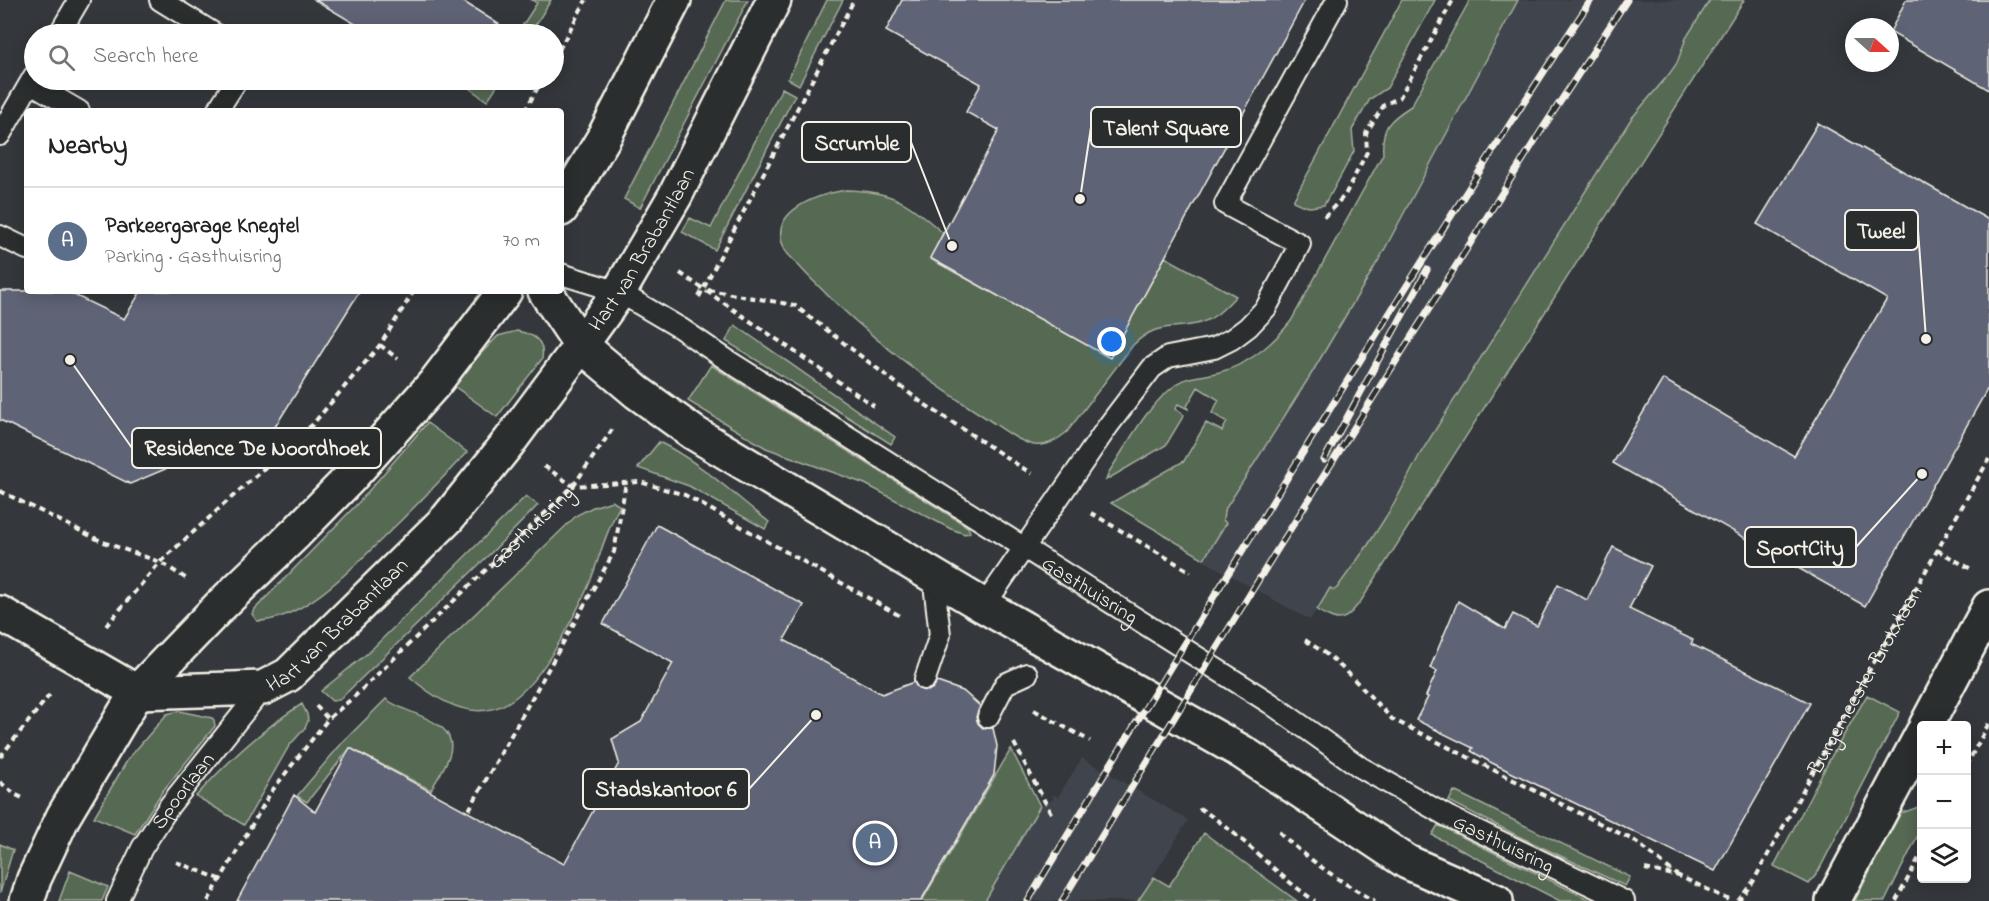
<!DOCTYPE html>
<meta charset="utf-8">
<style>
body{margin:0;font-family:"Indie Flower",sans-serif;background:#f2f2f2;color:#222}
.controls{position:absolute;right:18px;bottom:18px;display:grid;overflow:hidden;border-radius:6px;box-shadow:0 3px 15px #0003}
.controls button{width:54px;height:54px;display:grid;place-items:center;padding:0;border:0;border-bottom:2px solid #e0e0e0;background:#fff;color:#222;font:30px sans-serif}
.compass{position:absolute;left:1845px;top:18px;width:54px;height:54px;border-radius:50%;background:#fff;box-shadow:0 3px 15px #0003;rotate:111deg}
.you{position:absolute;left:1112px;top:342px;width:21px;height:21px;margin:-15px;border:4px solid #fff;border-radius:50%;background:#1a73e8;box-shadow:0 0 0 9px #1a73e833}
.badge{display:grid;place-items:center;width:39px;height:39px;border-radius:50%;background:#ea580c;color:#fff;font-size:20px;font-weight:700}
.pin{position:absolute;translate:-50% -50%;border:3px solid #fff;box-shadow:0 2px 6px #0006}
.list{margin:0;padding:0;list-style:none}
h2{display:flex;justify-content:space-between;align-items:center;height:78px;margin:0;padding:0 24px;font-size:26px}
h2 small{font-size:20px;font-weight:400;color:#767676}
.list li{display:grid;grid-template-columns:39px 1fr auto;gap:18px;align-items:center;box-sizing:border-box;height:108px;padding:0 24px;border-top:2px solid #e0e0e0}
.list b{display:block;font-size:22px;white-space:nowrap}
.list p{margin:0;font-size:20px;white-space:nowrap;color:#767676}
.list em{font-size:20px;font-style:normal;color:#767676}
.icon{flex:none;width:33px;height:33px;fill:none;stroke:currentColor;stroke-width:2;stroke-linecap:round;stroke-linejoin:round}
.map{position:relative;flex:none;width:1989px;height:901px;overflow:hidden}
.search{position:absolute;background:#fff;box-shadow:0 3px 15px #0003;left:24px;top:24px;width:540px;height:66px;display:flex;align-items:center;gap:15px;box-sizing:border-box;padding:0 21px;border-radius:33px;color:#767676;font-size:22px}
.panel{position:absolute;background:#fff;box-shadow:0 3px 15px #0003;left:24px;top:108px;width:540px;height:186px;border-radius:6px}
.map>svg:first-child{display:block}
.built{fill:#41454d}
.green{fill:#566953;stroke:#a5ad9e;stroke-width:1.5}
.building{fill:#5e6476;stroke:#f4f1e8;stroke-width:1.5}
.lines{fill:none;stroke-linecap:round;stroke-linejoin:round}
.service-casing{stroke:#f4f1e8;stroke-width:24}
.tertiary-casing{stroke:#f4f1e8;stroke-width:38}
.path{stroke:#f4f1e8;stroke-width:4;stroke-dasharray:6 4.5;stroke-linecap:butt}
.service{stroke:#2a2d2e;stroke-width:20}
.tertiary{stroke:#2a2d2e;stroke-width:33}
.rail-casing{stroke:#f4f1e8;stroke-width:7}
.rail{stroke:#2a2d2e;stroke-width:4.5;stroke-dasharray:14;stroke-linecap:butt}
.labels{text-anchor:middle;stroke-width:5;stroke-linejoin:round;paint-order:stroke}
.street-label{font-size:21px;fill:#f4f1e8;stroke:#2a2d2e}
.leader{fill:none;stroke:#f4f1e8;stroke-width:2}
.callout-dot{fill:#f4f1e8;stroke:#2a2d2e;stroke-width:2}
.callout{fill:#2a2d2e;stroke:#f4f1e8;stroke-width:2}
.callout-label{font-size:22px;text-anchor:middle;font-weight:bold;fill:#f4f1e8}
</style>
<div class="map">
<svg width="1989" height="901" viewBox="0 0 1989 901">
<rect width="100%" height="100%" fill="#34383c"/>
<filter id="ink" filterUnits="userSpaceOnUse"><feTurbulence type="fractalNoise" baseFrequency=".0167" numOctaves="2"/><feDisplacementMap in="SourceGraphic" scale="12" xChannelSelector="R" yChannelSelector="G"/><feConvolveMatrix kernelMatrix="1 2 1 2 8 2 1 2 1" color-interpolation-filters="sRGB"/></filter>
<g filter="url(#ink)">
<path class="built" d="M 1518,0 L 1710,0 L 1686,38 L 1677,63 L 1664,82 L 1653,92 L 1582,195 L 1420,454 L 1394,504 L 1368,545 L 1337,588 L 1334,590 L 1330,588 L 1310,620 L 1203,560 L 1225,523 L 1223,520 L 1224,511 L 1234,493 L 1310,376 L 1381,256 Z
M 1082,758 L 1188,820 L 1138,901 L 985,901 L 1040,806 L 1054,799 L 1051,794 L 1058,797 Z"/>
<path class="green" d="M 532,0 L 551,0 L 530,34 L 517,34 L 537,3 Z
M 726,0 L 748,0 L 640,208 L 624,199 Z
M 827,0 L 843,0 L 799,85 L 788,79 Z
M 1402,0 L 1435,0 L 1387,88 L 1370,99 L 1352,130 L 1354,151 L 1331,194 L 1330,194 L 1324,205 L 1310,207 L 1304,206 L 1293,201 Z
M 1470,0 L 1518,0 L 1381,256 L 1310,376 L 1224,511 L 1223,520 L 1226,523 L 1204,559 L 1111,503 L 1184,461 L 1206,423 L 1222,431 L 1227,422 L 1212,413 L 1219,400 L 1198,387 L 1187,406 L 1188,409 L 1178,404 L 1175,409 L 1184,415 L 1166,445 L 1106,480 L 1109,472 C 1129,442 1147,405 1177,384 C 1188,376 1198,377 1211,374 C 1244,368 1271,346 1291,321 L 1383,154 C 1381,127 1389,120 1411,106 Z
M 1710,0 L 1744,0 L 1361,601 C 1344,622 1341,624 1317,610 L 1330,588 L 1334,590 L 1337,588 L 1368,545 L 1394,504 L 1420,454 L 1631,119 L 1670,73 L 1677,63 L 1686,38 Z
M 474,80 L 501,80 L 487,101 L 469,88 Z
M 782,88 L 795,95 L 715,250 L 682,232 L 690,218 L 711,228 Z
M 846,190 C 894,191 908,203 943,233 L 930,259 L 1110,357 L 1165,257 L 1236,296 C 1226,306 1217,317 1203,322 C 1174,332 1160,319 1133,345 L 1067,432 C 1057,440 1047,447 1034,445 C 1017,441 1000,427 986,418 C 913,372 844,317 786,252 C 764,212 816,195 846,190 Z
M 735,325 L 895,437 L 891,444 L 726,341 Z
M 517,331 C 533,334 545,340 542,359 L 497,417 L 454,386 L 469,366 L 498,336 Z
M 711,365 L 968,527 L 970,532 L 965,534 L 951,529 L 865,484 L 766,448 L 688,401 Z
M 427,423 L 467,452 C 440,481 412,510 384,537 C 353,567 303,621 257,621 L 252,614 L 254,610 L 359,502 Z
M 659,442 C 700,462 733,494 769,522 L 765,529 L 689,486 L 638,468 Z
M 526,496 L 538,505 L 495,549 L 339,700 L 332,701 L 321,691 L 369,652 Z
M 612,501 L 620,506 C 606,530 600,556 590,582 C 582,602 571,621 561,639 C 521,711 479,738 410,677 L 577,515 L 593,507 Z
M 1867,695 L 1900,712 L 1818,872 L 1809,884 L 1774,866 L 1831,757 Z
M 386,699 C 406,716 462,719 449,756 C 445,768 437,779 431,790 L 350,748 L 307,802 L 297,796 L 342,743 Z
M 302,704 L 307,714 L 308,721 L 305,728 L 289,746 L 244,825 L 196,796 C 228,761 262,729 302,704 Z
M 179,711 L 212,718 L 214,720 L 215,726 L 162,792 L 135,834 L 94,817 L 128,759 L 167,714 Z
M 1011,749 L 1040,806 L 985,901 L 922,901 Z
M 1454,791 L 1630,877 L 1625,886 L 1522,838 L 1449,801 Z
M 1921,806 L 1921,829 L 1885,901 L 1855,901 L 1899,814 Z
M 1438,825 L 1592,901 L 1560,901 L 1432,835 Z
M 1204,833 L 1297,901 L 1138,901 L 1154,877 L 1169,886 Z
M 0,844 L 13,850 L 0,893 Z
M 70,871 L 108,887 L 102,901 L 59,901 Z"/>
<path class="building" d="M 315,0 L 461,0 L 500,25 L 494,34 L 372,34 Z
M 902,0 L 1305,0 L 1110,358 L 930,258 L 999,130 L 966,112 L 981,84 L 886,31 Z
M 1906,0 L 1989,0 L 1989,90 L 1890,32 Z
M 445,80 L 465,80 L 460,88 Z
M 1818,123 L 1989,220 L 1989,386 L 1865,606 L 1613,463 L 1663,379 L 1794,456 L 1887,299 L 1757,224 Z
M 0,291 L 66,291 L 124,319 L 141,291 L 360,291 L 270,435 L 260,429 L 130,484 L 0,420 Z
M 657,525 L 804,605 L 784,640 L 882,694 L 914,682 L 921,690 L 928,691 L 933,688 L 937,682 L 963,691 L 980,706 L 976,717 L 978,723 L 983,728 L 993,728 L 997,746 L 994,775 L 921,901 L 237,901 L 294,795 L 315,812 L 350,748 L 564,864 L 619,763 L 612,739 L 641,722 L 673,663 L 603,624 Z
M 1613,547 L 1651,566 L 1629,609 L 1693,640 L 1691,644 L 1810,703 L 1715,871 L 1492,763 L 1471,751 L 1473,748 L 1416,720 L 1428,697 L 1426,696 L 1437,671 L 1430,668 L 1458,601 L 1505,629 L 1513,614 L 1537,626 L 1558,584 L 1587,600 Z"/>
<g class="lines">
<defs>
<g id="service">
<path d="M 160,0 L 215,34"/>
<path d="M 59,34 L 79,0"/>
<path d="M 31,83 L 79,111"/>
<path d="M 217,111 L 237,80"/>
<path d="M 0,135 L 34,76"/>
<path d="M 0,236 L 27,249"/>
<path id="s3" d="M 561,274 L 619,292 L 680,328 L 730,362 L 1270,703 L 1360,767 L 1447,816 L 1624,901"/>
<path d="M 984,606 L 1108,426 L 1152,368 L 1168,357 L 1214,348 L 1232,339 L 1248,327 L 1266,308 L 1300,244 L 1225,204 L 1337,0"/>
<path d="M 925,679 L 940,635 L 933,575"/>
<path d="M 988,717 L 1005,684 L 1027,674"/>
<path id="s4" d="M 117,901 L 142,848 L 170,805 L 263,688"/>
</g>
<g id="tertiary">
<path d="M 561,209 L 603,139 L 674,0"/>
<path d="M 545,291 L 581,345 L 637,392 L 694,433 L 984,606 L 1242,752 L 1407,862 L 1496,901"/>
<path d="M 0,613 L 137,692"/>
<path id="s5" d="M 137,692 L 263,688 L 288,675 L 447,519 L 509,442 L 581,345 L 619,292 L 675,196 L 774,0"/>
<path d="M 1926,726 L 1989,607"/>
<path d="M 27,901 L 34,879 L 63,817 L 137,692 L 220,606 L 295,534 L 348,480 L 434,384 L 505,291"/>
<path d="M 1833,901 L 1922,734"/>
</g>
</defs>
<use href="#service" class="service-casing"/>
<use href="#tertiary" class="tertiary-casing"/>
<g class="path">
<path d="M 554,59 L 586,0"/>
<path d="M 525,111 L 542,80"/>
<path d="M 1324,217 L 1345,195 L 1367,152 L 1366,133 L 1384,105 L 1400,97 L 1453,0"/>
<path d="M 680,273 L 874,406"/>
<path d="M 708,290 L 794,305 L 921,402 L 1032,474"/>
<path d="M 699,297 L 854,0"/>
<path d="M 380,345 L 398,359"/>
<path d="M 544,466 L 573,486 L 640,482 L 685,495 L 902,617"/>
<path d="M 0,491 L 103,542 L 160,562 L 187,579"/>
<path d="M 1091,513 L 1191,572"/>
<path d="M 1937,550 L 1971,569"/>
<path d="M 106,626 L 160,562 L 312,425 L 380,345 L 414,291"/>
<path d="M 1305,640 L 1329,656 L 1348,673 L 1392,719 L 1635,841 L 1678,876"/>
<path d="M 316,706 L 328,719"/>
<path d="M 1034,710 L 1090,741"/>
<path d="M 1014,743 L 1053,817"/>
<path d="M 0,757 L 52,692"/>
<path d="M 1966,766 L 1989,723"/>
<path d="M 0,782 L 16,795 L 25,799"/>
<path d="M 1199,808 C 1242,834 1273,873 1315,901"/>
<path d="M 469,810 L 614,552 L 626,482"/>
<path d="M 1279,832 C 1309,860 1340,882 1375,901"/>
<path d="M 176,862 L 220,879"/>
<path d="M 1645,869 L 1679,876 L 1732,901"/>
<path id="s1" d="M 208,901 L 271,792 L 328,719 L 355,696 L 573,486 L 614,427"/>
<path id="s2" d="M 1738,901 L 1753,882 L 1843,717 L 1989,459"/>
<path d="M 1896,901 L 1922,852"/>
</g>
<use href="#service" class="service"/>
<use href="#tertiary" class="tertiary"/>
<defs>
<path id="rail" d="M 1324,460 L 1427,270
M 1028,901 C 1109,765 1193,631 1276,496 C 1379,329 1483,163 1591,0
M 1062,901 L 1272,558 L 1541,131 L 1627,0"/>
</defs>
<use href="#rail" class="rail-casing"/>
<use href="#rail" class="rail"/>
</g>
</g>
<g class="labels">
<g class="street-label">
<text dy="7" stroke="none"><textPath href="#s5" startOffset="710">Hart van Brabantlaan</textPath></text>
<text dy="7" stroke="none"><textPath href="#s1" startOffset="498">Gasthuisring</textPath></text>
<text dy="7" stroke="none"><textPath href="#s3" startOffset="618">Gasthuisring</textPath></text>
<text dy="7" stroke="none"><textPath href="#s5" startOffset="224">Hart van Brabantlaan</textPath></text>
<text dy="7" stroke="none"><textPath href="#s2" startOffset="255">Burgemeester Brokxlaan</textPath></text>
<text dy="7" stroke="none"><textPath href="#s4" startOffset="129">Spoorlaan</textPath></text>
<text dy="7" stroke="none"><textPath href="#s3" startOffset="1104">Gasthuisring</textPath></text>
</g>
</g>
<path class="leader" d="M1080 199L1091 127M952 246L911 142M1926 339L1918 230M70 360L132 448M1922 474L1856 547M816 715L749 789"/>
<g class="callout-dot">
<circle cx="1080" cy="199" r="6"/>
<circle cx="952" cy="246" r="6"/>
<circle cx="1926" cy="339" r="6"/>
<circle cx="70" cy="360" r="6"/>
<circle cx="1922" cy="474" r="6"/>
<circle cx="816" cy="715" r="6"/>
</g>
<g class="callout">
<rect x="1091" y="107" width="150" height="40" rx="6"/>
<rect x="802" y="122" width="109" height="40" rx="6"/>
<rect x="1845" y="210" width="73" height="40" rx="6"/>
<rect x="132" y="428" width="249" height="40" rx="6"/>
<rect x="1745" y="527" width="111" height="40" rx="6"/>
<rect x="583" y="769" width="166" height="40" rx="6"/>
</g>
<g class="callout-label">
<text x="1166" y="135">Talent Square</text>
<text x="857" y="150">Scrumble</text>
<text x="1881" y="238">Twee!</text>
<text x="257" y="455">Residence De Noordhoek</text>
<text x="1800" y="555">SportCity</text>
<text x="666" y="796">Stadskantoor 6</text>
</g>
</svg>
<div class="controls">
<button>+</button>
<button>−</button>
<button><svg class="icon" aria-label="layers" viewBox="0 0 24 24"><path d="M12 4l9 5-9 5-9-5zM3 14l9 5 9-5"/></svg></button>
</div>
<svg class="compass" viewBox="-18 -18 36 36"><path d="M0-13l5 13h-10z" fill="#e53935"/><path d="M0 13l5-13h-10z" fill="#767676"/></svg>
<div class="you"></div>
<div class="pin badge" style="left:875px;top:843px;background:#5c6f8a">A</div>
<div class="search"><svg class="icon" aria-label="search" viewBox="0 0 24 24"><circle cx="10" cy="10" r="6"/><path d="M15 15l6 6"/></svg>Search here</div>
<section class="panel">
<h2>Nearby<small></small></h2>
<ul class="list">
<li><span class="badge" style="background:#5c6f8a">A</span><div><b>Parkeergarage Knegtel</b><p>Parking · Gasthuisring</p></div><em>70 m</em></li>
</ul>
</section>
</div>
